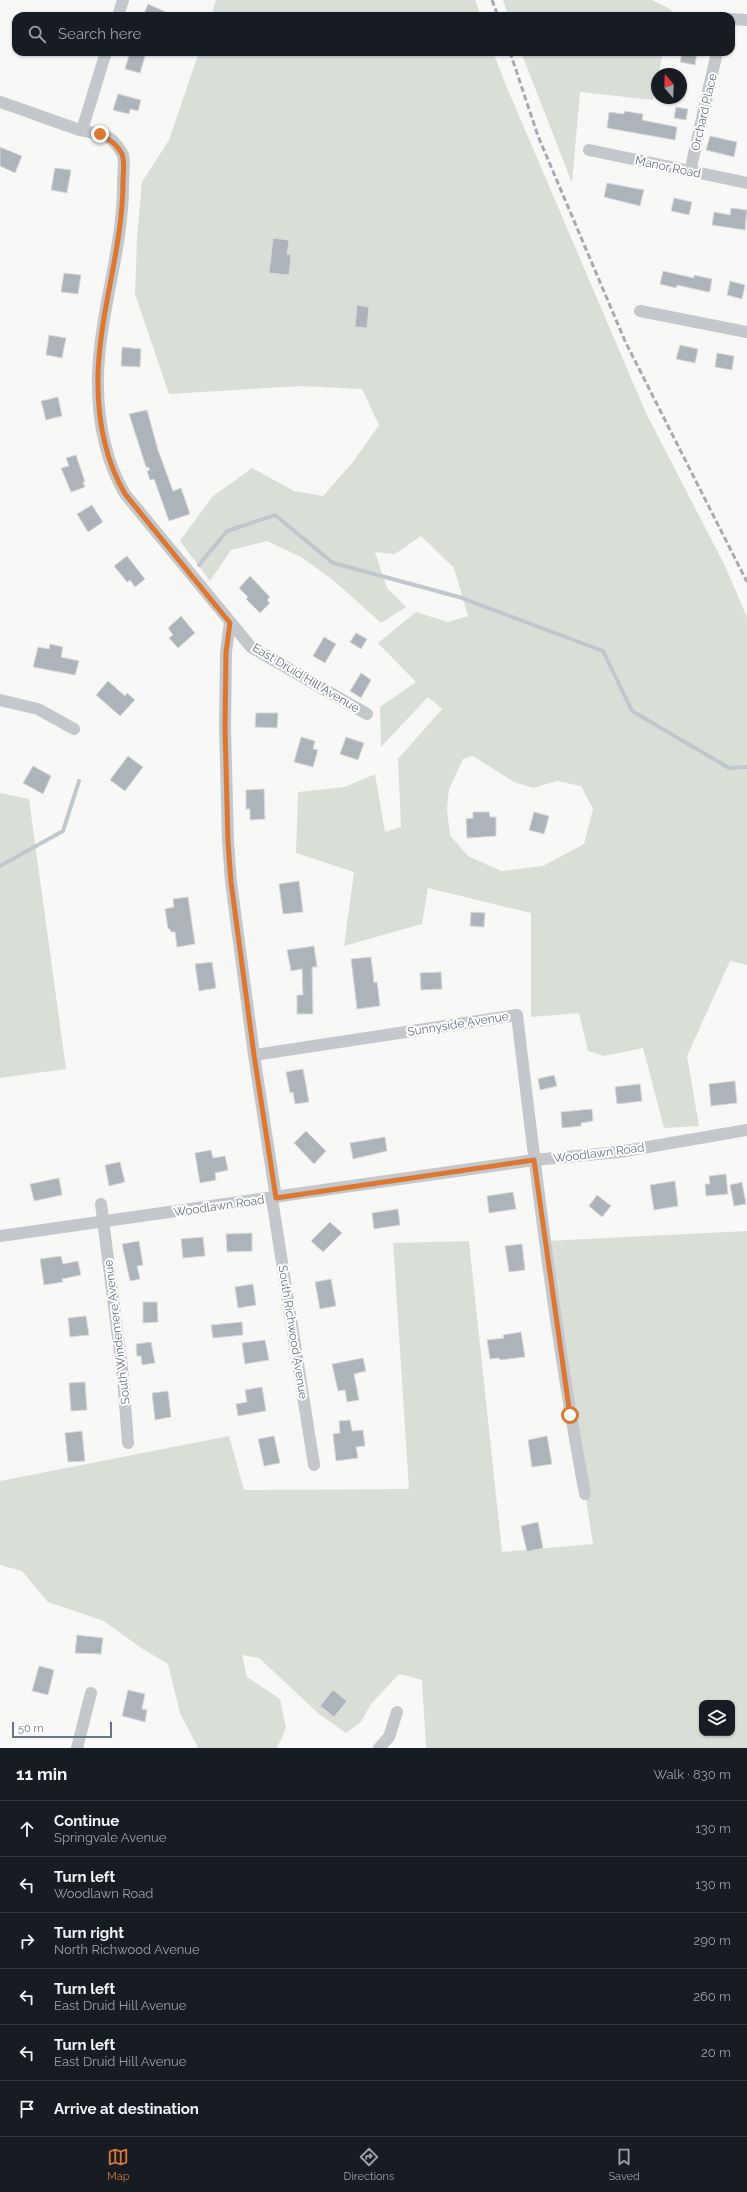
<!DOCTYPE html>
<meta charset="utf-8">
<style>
body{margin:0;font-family:Raleway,sans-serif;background:#242831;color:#f1f3f6}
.controls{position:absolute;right:12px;bottom:12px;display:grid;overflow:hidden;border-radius:8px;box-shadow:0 1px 3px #0004}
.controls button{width:36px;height:36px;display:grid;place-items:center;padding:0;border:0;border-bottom:1px solid #363941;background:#171b24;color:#f1f3f6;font:20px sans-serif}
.compass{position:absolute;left:651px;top:68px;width:36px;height:36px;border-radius:50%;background:#171b24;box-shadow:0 1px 3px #0004;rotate:341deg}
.scale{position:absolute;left:12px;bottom:10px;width:100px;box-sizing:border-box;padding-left:4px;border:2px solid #687385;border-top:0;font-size:11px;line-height:14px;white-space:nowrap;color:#687385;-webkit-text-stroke:3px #fff;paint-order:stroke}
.stop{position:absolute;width:12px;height:12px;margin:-9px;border:3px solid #dc7832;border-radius:50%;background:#fff}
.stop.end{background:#dc7832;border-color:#fff;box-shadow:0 1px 4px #0008}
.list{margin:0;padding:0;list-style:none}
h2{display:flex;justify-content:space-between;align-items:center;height:52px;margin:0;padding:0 16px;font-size:17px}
h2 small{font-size:13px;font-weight:400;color:#9ea1a6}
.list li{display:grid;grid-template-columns:26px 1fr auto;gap:12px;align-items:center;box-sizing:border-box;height:56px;padding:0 16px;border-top:1px solid #363941}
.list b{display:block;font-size:15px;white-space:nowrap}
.list p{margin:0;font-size:13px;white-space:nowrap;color:#9ea1a6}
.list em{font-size:13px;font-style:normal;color:#9ea1a6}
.icon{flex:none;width:22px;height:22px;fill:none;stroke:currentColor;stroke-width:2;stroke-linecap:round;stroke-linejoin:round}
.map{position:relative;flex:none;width:747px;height:1748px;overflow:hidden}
.search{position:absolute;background:#171b24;box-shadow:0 1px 3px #0004;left:12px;right:12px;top:12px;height:44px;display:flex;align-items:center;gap:10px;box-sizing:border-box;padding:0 14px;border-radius:12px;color:#9ea1a6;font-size:15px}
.sheet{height:388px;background:#171b24}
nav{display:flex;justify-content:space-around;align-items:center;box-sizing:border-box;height:56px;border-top:1px solid #363941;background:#171b24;font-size:11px;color:#9ea1a6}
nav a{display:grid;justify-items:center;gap:2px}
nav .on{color:#dc7832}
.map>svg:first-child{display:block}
.green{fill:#d9dfd7;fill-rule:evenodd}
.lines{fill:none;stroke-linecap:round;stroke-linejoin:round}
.stream{stroke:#c0c7cd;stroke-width:4}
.building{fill:#acb3ba;stroke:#d9dad8}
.minor{stroke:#c4c7cb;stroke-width:12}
.rail{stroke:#a5a9b0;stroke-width:3;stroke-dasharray:6 3;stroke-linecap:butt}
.route{stroke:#dc7832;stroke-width:5}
.labels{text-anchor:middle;stroke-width:4;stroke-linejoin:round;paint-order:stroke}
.street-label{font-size:12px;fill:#687385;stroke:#fff}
</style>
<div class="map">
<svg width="747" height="1748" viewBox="0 0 747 1748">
<rect width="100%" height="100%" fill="#f8f8f6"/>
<path class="green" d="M 216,0 L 475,0 L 481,16 L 211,16 Z
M 503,0 L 652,0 L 672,10 L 671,16 L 508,16 Z
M 199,52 L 493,52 L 505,83 L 646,413 L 724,564 L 747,617 L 747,965 L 730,961 L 687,1056 L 699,1126 L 664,1128 L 643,1048 L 604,1056 L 588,1051 L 579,1013 L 531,1017 L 531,913 L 428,888 L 422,924 L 344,946 L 354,872 L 296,853 L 298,792 L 345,787 L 375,774 L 385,832 L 401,827 L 398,759 L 442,709 L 428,697 L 381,747 L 380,707 L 416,682 L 378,643 L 416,612 L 448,622 L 468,616 L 454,568 L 421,536 L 395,554 L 375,552 L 387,588 L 406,607 L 381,623 L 333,580 L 301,557 L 267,541 L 231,550 L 210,581 L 180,541 L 212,497 L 252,468 L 294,491 L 323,496 L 353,462 L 379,425 L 362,389 L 299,386 L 169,394 L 135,294 L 137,237 L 142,182 L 169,140 ZM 473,756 L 514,782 L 533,788 L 557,781 L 581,786 L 593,809 L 584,844 L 543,866 L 501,871 L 468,856 L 450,835 L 447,809 L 449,789 L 463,759 Z
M 521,52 L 663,52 L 653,100 L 580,92 L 572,183 Z
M 0,793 L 29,799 L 66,1069 L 0,1078 Z
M 747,1231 L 747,1748 L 426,1748 L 422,1680 L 399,1674 L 371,1704 L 361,1722 L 346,1733 L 319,1714 L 259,1658 L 242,1655 L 247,1677 L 280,1699 L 286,1728 L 277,1748 L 198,1748 L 180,1713 L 168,1664 L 141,1648 L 104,1621 L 48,1602 L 22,1571 L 0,1565 L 0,1481 L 229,1436 L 244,1490 L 409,1489 L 393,1243 L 469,1241 L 502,1552 L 593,1544 L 546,1241 ZM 702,1703 L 732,1703 L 732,1733 L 702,1733 Z"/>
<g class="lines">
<path class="stream" d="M 199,565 L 227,531 L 275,515 L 333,563 L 459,597 L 603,651 L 632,711 L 729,768 L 747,767
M 0,866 L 63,831 L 79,781"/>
</g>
<path class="building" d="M 148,4 L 175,16 L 143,16 Z
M 130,52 L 145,56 L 140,73 L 125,69 Z
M 682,52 L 697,52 L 695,65 L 680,62 Z
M 118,94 L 141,100 L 138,111 L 130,109 L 129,114 L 113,110 Z
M 676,107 L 688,109 L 686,120 L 674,118 Z
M 624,111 L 643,114 L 642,120 L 677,127 L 675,140 L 607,128 L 609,112 L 624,114 Z
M 710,136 L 737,142 L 734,157 L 706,150 Z
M 0,147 L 22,156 L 15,173 L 0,166 Z
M 55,168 L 71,170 L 67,193 L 51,190 Z
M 607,183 L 644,190 L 640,206 L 604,197 Z
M 674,198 L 692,202 L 689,215 L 671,211 Z
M 731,208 L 747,210 L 745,230 L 712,225 L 714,212 L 730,215 Z
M 273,238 L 289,240 L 287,254 L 291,255 L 289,275 L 269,273 Z
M 663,271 L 694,278 L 694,275 L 712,279 L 710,291 L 708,292 L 677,285 L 676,288 L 660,284 Z
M 64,273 L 81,275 L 78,294 L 61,292 Z
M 730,281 L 745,285 L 742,299 L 727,295 Z
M 357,305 L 369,307 L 367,328 L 355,327 Z
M 49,335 L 66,338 L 62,358 L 46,355 Z
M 680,345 L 698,349 L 695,363 L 676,359 Z
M 122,347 L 141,349 L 140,367 L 121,366 Z
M 717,353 L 734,356 L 732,370 L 715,367 Z
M 58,397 L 62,416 L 46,420 L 41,401 Z
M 147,410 L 158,450 L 173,491 L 181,488 L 190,514 L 169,521 L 154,479 L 150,480 L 147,471 L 150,470 L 148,467 L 146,467 L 129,414 Z
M 76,455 L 85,482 L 83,482 L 85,487 L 71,492 L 61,468 L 69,466 L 66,458 Z
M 92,505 L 103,522 L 88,532 L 77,514 Z
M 127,556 L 145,579 L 135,587 L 130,580 L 127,582 L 114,566 Z
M 250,576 L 270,597 L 267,600 L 270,603 L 260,613 L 246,599 L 248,597 L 239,588 Z
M 181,616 L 195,633 L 178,648 L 169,638 L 173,635 L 168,628 Z
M 356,633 L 367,639 L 361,649 L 350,642 Z
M 324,637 L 336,644 L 325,663 L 313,656 Z
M 50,644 L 63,647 L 61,657 L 79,661 L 75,675 L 33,667 L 38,647 L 49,649 Z
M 361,673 L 371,680 L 361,698 L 350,691 Z
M 108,681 L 125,696 L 127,693 L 135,700 L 120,716 L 96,695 Z
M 256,713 L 278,713 L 277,728 L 255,727 Z
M 301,737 L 315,741 L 313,749 L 318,750 L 313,767 L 294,762 Z
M 346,737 L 364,743 L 358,760 L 340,754 Z
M 128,756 L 143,767 L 125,791 L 110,780 Z
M 33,766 L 51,776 L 43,794 L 23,783 Z
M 264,789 L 265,819 L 250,820 L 250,809 L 246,809 L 246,790 Z
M 473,812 L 489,812 L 490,817 L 496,817 L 496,836 L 467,838 L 466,819 L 473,818 Z
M 534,812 L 549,816 L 544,834 L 529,830 Z
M 299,881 L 303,912 L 283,914 L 279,884 Z
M 188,897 L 195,944 L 177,947 L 175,932 L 171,932 L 170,929 L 168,929 L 165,909 L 174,907 L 173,899 Z
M 471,912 L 485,913 L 484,927 L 470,926 Z
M 314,946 L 317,967 L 312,967 L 313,1014 L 297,1014 L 297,995 L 303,995 L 302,969 L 291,971 L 287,950 Z
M 371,957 L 374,983 L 377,982 L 380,1006 L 357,1009 L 351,959 Z
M 212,962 L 216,988 L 199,991 L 195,964 Z
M 441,972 L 442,989 L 421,990 L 420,973 Z
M 303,1069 L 309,1102 L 295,1104 L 293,1092 L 290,1093 L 286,1072 Z
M 554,1075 L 557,1086 L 540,1090 L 538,1079 Z
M 735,1081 L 737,1103 L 711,1106 L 709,1084 Z
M 640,1084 L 642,1101 L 617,1104 L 615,1087 Z
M 592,1109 L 593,1121 L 581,1123 L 581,1126 L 562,1128 L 561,1112 Z
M 306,1131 L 326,1151 L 314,1164 L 294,1143 Z
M 385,1137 L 387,1151 L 353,1159 L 350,1143 Z
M 211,1150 L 213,1158 L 225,1156 L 228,1170 L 215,1173 L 216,1180 L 200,1183 L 195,1153 Z
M 120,1162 L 125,1182 L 109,1186 L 105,1165 Z
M 726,1174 L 728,1194 L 706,1196 L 705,1184 L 710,1184 L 709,1176 Z
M 59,1178 L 62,1195 L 34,1201 L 30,1184 Z
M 675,1181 L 678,1206 L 654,1210 L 650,1185 Z
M 742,1182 L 746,1204 L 734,1206 L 730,1185 Z
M 513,1192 L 516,1209 L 489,1213 L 487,1196 Z
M 597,1195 L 611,1206 L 602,1217 L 589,1206 Z
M 398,1209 L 400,1225 L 374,1229 L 372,1213 Z
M 330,1222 L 342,1233 L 323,1252 L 311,1241 Z
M 252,1233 L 252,1251 L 227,1252 L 226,1234 Z
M 203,1237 L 205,1256 L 183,1258 L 181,1239 Z
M 139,1241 L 143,1265 L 137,1266 L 140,1279 L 130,1281 L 122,1244 Z
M 522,1244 L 525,1270 L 509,1272 L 505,1246 Z
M 61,1256 L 63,1264 L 78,1261 L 81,1275 L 62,1279 L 63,1282 L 44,1285 L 40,1259 Z
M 331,1279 L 336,1306 L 320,1309 L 315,1282 Z
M 253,1284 L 256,1305 L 238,1308 L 235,1287 Z
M 143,1302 L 157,1302 L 158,1322 L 143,1323 Z
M 86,1316 L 89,1335 L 70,1337 L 68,1318 Z
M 242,1322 L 243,1335 L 213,1338 L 211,1325 Z
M 521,1332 L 525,1357 L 500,1360 L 499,1358 L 490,1359 L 487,1340 L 504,1338 L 503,1335 Z
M 265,1340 L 269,1360 L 245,1364 L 242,1343 Z
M 151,1342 L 155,1363 L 142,1365 L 141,1356 L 137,1356 L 136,1344 Z
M 363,1358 L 366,1371 L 354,1374 L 359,1400 L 347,1402 L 345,1390 L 338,1391 L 332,1364 Z
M 85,1382 L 87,1410 L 71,1411 L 69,1383 Z
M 262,1387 L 266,1411 L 238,1416 L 236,1404 L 247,1402 L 245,1390 Z
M 168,1391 L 171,1417 L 155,1420 L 152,1393 Z
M 350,1420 L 352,1431 L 363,1430 L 365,1446 L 356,1447 L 358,1458 L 336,1461 L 333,1434 L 340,1433 L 339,1421 Z
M 82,1431 L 85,1461 L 68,1462 L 65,1433 Z
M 274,1436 L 280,1463 L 264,1466 L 258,1439 Z
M 547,1436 L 552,1464 L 532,1467 L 528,1440 Z
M 538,1522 L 543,1548 L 527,1552 L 521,1526 Z
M 77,1635 L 103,1638 L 101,1654 L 75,1653 Z
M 39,1666 L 54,1670 L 48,1695 L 32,1691 Z
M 128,1690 L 145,1694 L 142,1709 L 147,1710 L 145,1722 L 122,1716 Z
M 333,1690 L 347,1701 L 334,1717 L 320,1706 Z"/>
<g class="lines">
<path class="minor" d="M 118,16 L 123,0
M 731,19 L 747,20
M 0,102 C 27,111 53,121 80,130 C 91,133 103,133 112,140 C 115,143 121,151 123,155 C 125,163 123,176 123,185 C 123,249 100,311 98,375 C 97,417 104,458 125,494 L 251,647 L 367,714
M 82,130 L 106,52
M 589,150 L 747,183
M 690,172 L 717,52
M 640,311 L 747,332
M 230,623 L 226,652 L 225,727 L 228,841 L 231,882 L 254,1055 L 276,1198
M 0,700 L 38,709 L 74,729
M 254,1055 L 517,1015 C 536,1175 555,1335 585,1494
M 272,1199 L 314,1465
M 101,1204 L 123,1377 L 128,1443
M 0,1236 L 534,1160 L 619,1152 L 747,1130
M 77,1748 L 91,1693
M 379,1748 L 389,1737 L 397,1712"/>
<path class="rail" d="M 492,0 L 498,16
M 510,52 L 538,136 L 625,341 L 747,582"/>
</g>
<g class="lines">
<path class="route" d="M 100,134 C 109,139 118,145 122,154 C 125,161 123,174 123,181 C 123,247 100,309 98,374 C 97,416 104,458 125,494 L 230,623 L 226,652 L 225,727 L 228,842 L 231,882 L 254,1055 L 276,1198 L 534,1160 L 570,1415"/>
</g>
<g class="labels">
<g class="street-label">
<text transform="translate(704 112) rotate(-77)" y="4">Orchard Place</text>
<text transform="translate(668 167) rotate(12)" y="4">Manor Road</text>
<text transform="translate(306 678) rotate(31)" y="4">East Druid Hill Avenue</text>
<text transform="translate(458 1024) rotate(-9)" y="4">Sunnyside Avenue</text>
<text transform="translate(599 1153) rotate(-7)" y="4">Woodlawn Road</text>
<text transform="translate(219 1206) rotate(-8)" y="4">Woodlawn Road</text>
<text transform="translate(117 1332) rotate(-97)" y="4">South Windemere Avenue</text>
<text transform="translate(293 1332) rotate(81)" y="4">South Richwood Avenue</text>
</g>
</g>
</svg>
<div class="controls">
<button><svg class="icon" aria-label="layers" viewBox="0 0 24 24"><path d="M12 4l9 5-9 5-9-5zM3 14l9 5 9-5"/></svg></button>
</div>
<svg class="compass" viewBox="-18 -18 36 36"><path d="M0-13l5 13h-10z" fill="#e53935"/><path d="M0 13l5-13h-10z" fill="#9ea1a6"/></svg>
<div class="scale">50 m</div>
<div class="stop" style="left:570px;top:1415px"></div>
<div class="stop end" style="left:100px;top:134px"></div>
<div class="search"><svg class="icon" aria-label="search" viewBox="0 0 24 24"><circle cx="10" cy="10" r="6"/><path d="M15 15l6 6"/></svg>Search here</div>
</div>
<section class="sheet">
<h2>11 min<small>Walk · 830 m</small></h2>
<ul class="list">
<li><svg class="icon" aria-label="ahead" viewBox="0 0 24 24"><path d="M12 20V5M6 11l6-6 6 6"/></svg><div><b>Continue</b><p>Springvale Avenue</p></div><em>130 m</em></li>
<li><svg class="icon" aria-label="left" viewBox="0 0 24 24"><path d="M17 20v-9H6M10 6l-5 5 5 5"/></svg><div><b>Turn left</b><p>Woodlawn Road</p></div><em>130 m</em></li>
<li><svg class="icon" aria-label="right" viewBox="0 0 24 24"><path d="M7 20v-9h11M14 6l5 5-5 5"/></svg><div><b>Turn right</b><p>North Richwood Avenue</p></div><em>290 m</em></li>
<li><svg class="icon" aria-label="left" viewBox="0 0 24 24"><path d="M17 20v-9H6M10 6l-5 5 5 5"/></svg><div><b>Turn left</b><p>East Druid Hill Avenue</p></div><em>260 m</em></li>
<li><svg class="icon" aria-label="left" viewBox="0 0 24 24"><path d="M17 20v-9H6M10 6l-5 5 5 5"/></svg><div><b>Turn left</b><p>East Druid Hill Avenue</p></div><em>20 m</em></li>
<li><svg class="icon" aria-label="arrive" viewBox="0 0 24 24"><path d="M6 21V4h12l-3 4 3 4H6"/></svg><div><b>Arrive at destination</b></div></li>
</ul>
</section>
<nav>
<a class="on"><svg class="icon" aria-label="map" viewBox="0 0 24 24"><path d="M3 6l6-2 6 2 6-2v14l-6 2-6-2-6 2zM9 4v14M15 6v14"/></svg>Map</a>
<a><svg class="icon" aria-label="directions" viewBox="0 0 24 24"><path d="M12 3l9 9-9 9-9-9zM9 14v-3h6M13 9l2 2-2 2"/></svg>Directions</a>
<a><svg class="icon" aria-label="saved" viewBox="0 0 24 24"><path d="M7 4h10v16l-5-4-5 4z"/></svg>Saved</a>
</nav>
